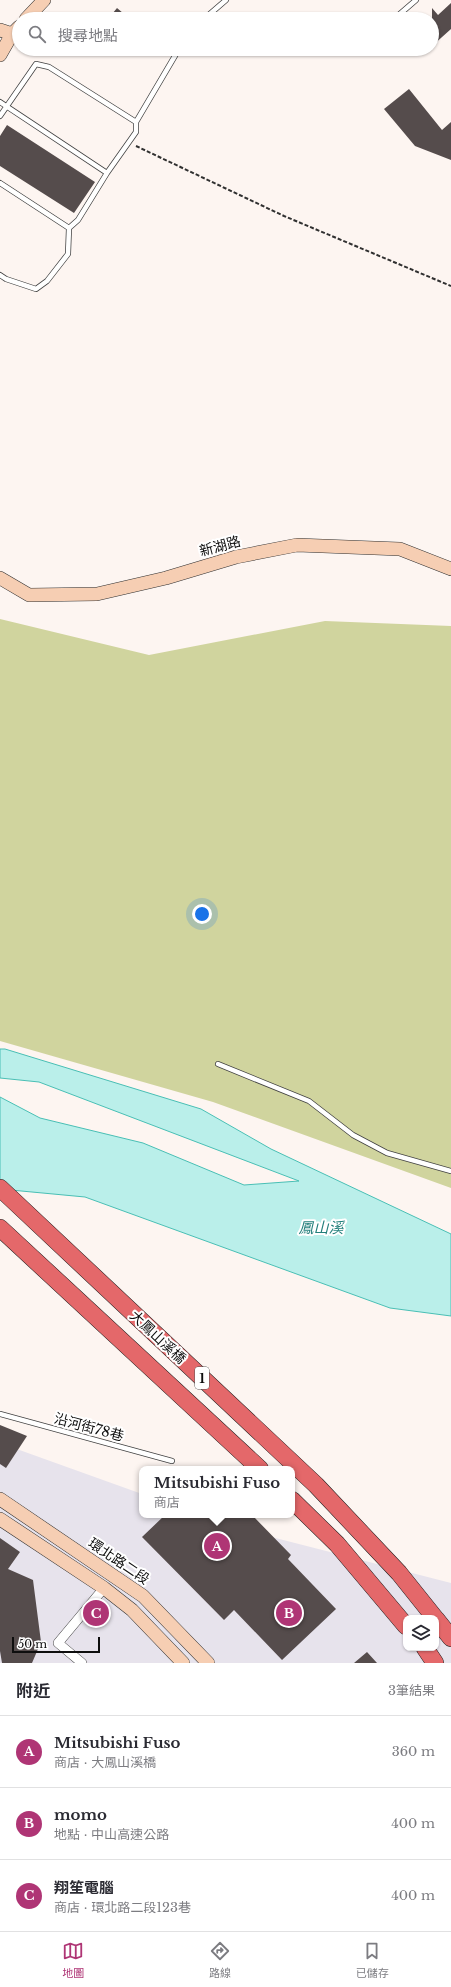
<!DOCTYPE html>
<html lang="zh-TW">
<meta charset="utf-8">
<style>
body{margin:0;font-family:"Libre Baskerville","Noto Sans TC",serif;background:#f2f2f3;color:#2b2b33}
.controls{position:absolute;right:12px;bottom:12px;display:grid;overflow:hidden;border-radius:8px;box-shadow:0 1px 3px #0004}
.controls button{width:36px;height:36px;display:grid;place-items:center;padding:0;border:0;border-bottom:1px solid #e1e1e2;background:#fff;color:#2b2b33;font:20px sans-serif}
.scale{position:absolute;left:12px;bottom:10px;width:88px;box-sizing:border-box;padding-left:4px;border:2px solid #0e0e0e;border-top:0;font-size:11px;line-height:14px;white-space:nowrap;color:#0e0e0e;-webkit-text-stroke:3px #fff;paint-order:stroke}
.you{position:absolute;left:202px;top:914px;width:14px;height:14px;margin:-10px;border:3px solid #fff;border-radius:50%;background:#1a73e8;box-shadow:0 0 0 6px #1a73e833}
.badge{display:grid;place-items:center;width:26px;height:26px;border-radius:50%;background:#af3575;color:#fff;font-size:13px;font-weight:700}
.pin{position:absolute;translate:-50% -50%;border:2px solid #fff;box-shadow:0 1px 4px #0006}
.popup{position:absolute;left:139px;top:1466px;width:156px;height:52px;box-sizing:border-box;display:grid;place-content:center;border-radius:8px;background:#fff;filter:drop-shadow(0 1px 3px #0005);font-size:13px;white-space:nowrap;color:#7c7c81}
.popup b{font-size:15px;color:#2b2b33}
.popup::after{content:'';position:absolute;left:50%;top:100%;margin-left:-8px;border:8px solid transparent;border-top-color:#fff}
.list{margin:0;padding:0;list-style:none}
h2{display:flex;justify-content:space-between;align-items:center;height:52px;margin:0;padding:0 16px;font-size:17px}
h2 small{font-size:13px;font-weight:400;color:#7c7c81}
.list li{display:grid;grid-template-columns:26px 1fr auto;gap:12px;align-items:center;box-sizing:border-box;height:72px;padding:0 16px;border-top:1px solid #e1e1e2}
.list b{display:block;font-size:15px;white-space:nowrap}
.list p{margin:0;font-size:13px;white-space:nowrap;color:#7c7c81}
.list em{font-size:13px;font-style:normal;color:#7c7c81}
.icon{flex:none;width:22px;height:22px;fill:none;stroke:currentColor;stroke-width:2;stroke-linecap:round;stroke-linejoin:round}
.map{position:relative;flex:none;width:451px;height:1663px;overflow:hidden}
.search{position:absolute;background:#fff;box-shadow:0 1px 3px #0004;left:12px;right:12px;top:12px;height:44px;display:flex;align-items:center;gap:10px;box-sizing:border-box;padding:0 14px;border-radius:22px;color:#7c7c81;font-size:15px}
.sheet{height:268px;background:#fff}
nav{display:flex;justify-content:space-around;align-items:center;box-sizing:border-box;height:56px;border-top:1px solid #e1e1e2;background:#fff;font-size:11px;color:#7c7c81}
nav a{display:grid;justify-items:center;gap:2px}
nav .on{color:#af3575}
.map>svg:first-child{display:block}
.industrial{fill:#e7e3ec;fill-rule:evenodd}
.forest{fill:#d0d49e}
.water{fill:#baefea;stroke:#49bfb5}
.building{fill:#554c4c}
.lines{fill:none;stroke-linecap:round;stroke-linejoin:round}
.lane-casing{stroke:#414141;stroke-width:6}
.street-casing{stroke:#414141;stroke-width:10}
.secondary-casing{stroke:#303030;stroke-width:14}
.highway-casing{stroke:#1f1f1f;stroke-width:18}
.path{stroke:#303030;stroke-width:2;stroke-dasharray:4 2;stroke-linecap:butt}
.lane{stroke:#fff;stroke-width:4.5}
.street{stroke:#fff;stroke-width:9}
.secondary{stroke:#f6ceb3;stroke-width:13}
.highway{stroke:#e4686a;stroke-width:17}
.labels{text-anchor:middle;stroke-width:4;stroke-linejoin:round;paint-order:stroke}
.shield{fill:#fff;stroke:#565656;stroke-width:1}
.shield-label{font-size:13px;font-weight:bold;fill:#0e0e0e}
.street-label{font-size:14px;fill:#0e0e0e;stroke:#fff}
.water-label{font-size:15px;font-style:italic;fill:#227f7b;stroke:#fff}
</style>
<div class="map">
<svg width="451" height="1663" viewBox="0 0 451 1663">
<rect width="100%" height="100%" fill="#fdf5f1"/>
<path class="industrial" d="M 0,1443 L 142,1494 L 142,1515 L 200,1515 L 236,1528 L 451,1583 L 451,1663 L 0,1663 ZM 406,1618 L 436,1618 L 436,1648 L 406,1648 Z"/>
<path class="forest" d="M 0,619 L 149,655 L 325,621 L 451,626 L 451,1188 L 213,1102 L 0,1041 Z"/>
<path class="water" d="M 0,1049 L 5,1049 L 201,1109 L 271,1149 L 451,1234 L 451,1316 L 390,1308 L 85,1197 L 0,1189 L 0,1097 L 40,1118 L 143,1143 L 244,1185 L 299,1181 L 39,1082 L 0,1078 Z"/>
<path class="building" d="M 451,3 L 451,29 L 432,46 L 432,8 L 438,15 Z
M 117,8 L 130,19 L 108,19 Z
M 409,89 L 442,130 L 451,122 L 451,160 L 415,146 L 384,109 Z
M 7,125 L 95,182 L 74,213 L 0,166 L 0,136 Z
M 0,1425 L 27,1436 L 6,1468 L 0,1464 Z
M 165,1515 L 252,1515 L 291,1555 L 288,1559 L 336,1609 L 282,1660 L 234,1610 L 224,1620 L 142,1537 Z
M 0,1538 L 20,1552 L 8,1569 L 33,1580 L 41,1642 L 32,1663 L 2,1663 L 0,1651 Z
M 367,1652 L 377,1663 L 354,1663 Z"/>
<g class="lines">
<defs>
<path id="lane" d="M 204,19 L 226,0
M 394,19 L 416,0
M 0,102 L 107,173 L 78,220 L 69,228 L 68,254 L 47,281 L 36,289 L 6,279 L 0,275
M 0,116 L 36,64 L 49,67 L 136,122 L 136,132 L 107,173
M 136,122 L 179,49
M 0,183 L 69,228
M 218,1064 L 309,1101 L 353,1135 L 387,1153 L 451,1171
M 0,1414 L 172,1461"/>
<path id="street" d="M 82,1663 L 58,1643 L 104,1588"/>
<path id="secondary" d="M 26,19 L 44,0
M 0,30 L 12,34
M 0,55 L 12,34 L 19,27
M 0,578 L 29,595 L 97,594 L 166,578 L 236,557 L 297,545 L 400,549 L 451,569
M 0,1499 L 143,1596 L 208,1663
M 0,1519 L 104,1588 L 132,1610 L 183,1663"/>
<path id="highway" d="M 0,1188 L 316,1485 L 399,1573 L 435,1618
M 0,1228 L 260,1469
M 292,1500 L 337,1544 L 406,1626
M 436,1619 L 451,1638
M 425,1648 L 435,1663"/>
</defs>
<use href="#lane" class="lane-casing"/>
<use href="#street" class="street-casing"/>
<use href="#secondary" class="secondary-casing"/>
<use href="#highway" class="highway-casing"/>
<path class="path" d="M 136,146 L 284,216 L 451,286"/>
<use href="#lane" class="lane"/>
<use href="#street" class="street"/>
<use href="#secondary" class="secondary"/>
<use href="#highway" class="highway"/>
</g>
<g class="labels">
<rect class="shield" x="195" y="1367" width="14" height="22" rx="3"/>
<g class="shield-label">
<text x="202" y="1383">1</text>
</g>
<g class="street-label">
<text transform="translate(220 546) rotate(-15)" y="5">新湖路</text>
<text transform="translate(158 1337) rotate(43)" y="5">大鳳山溪橋</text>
<text transform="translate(89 1427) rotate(15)" y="5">沿河街78巷</text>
<text transform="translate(119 1561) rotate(34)" y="5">環北路二段</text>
</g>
<g class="water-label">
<text x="321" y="1233">鳳山溪</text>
</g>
</g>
</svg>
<div class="controls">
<button><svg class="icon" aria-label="layers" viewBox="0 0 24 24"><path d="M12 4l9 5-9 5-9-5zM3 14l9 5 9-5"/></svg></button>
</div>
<div class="scale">50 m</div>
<div class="you"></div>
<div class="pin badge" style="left:217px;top:1546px">A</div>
<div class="popup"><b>Mitsubishi Fuso</b>商店</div>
<div class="pin badge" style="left:289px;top:1613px">B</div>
<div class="pin badge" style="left:96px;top:1613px">C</div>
<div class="search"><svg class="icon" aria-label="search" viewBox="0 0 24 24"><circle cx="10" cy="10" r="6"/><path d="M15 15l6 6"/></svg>搜尋地點</div>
</div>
<section class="sheet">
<h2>附近<small>3筆結果</small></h2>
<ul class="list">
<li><span class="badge">A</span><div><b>Mitsubishi Fuso</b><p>商店 · 大鳳山溪橋</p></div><em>360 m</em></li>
<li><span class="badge">B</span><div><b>momo</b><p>地點 · 中山高速公路</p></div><em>400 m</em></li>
<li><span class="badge">C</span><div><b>翔笙電腦</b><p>商店 · 環北路二段123巷</p></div><em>400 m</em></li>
</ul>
</section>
<nav>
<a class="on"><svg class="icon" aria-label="map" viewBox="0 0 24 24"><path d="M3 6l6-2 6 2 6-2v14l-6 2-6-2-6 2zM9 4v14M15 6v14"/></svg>地圖</a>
<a><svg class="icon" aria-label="directions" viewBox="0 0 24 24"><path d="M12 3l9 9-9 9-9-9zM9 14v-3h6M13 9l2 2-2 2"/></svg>路線</a>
<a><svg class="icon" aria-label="saved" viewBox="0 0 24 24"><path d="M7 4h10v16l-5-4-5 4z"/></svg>已儲存</a>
</nav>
